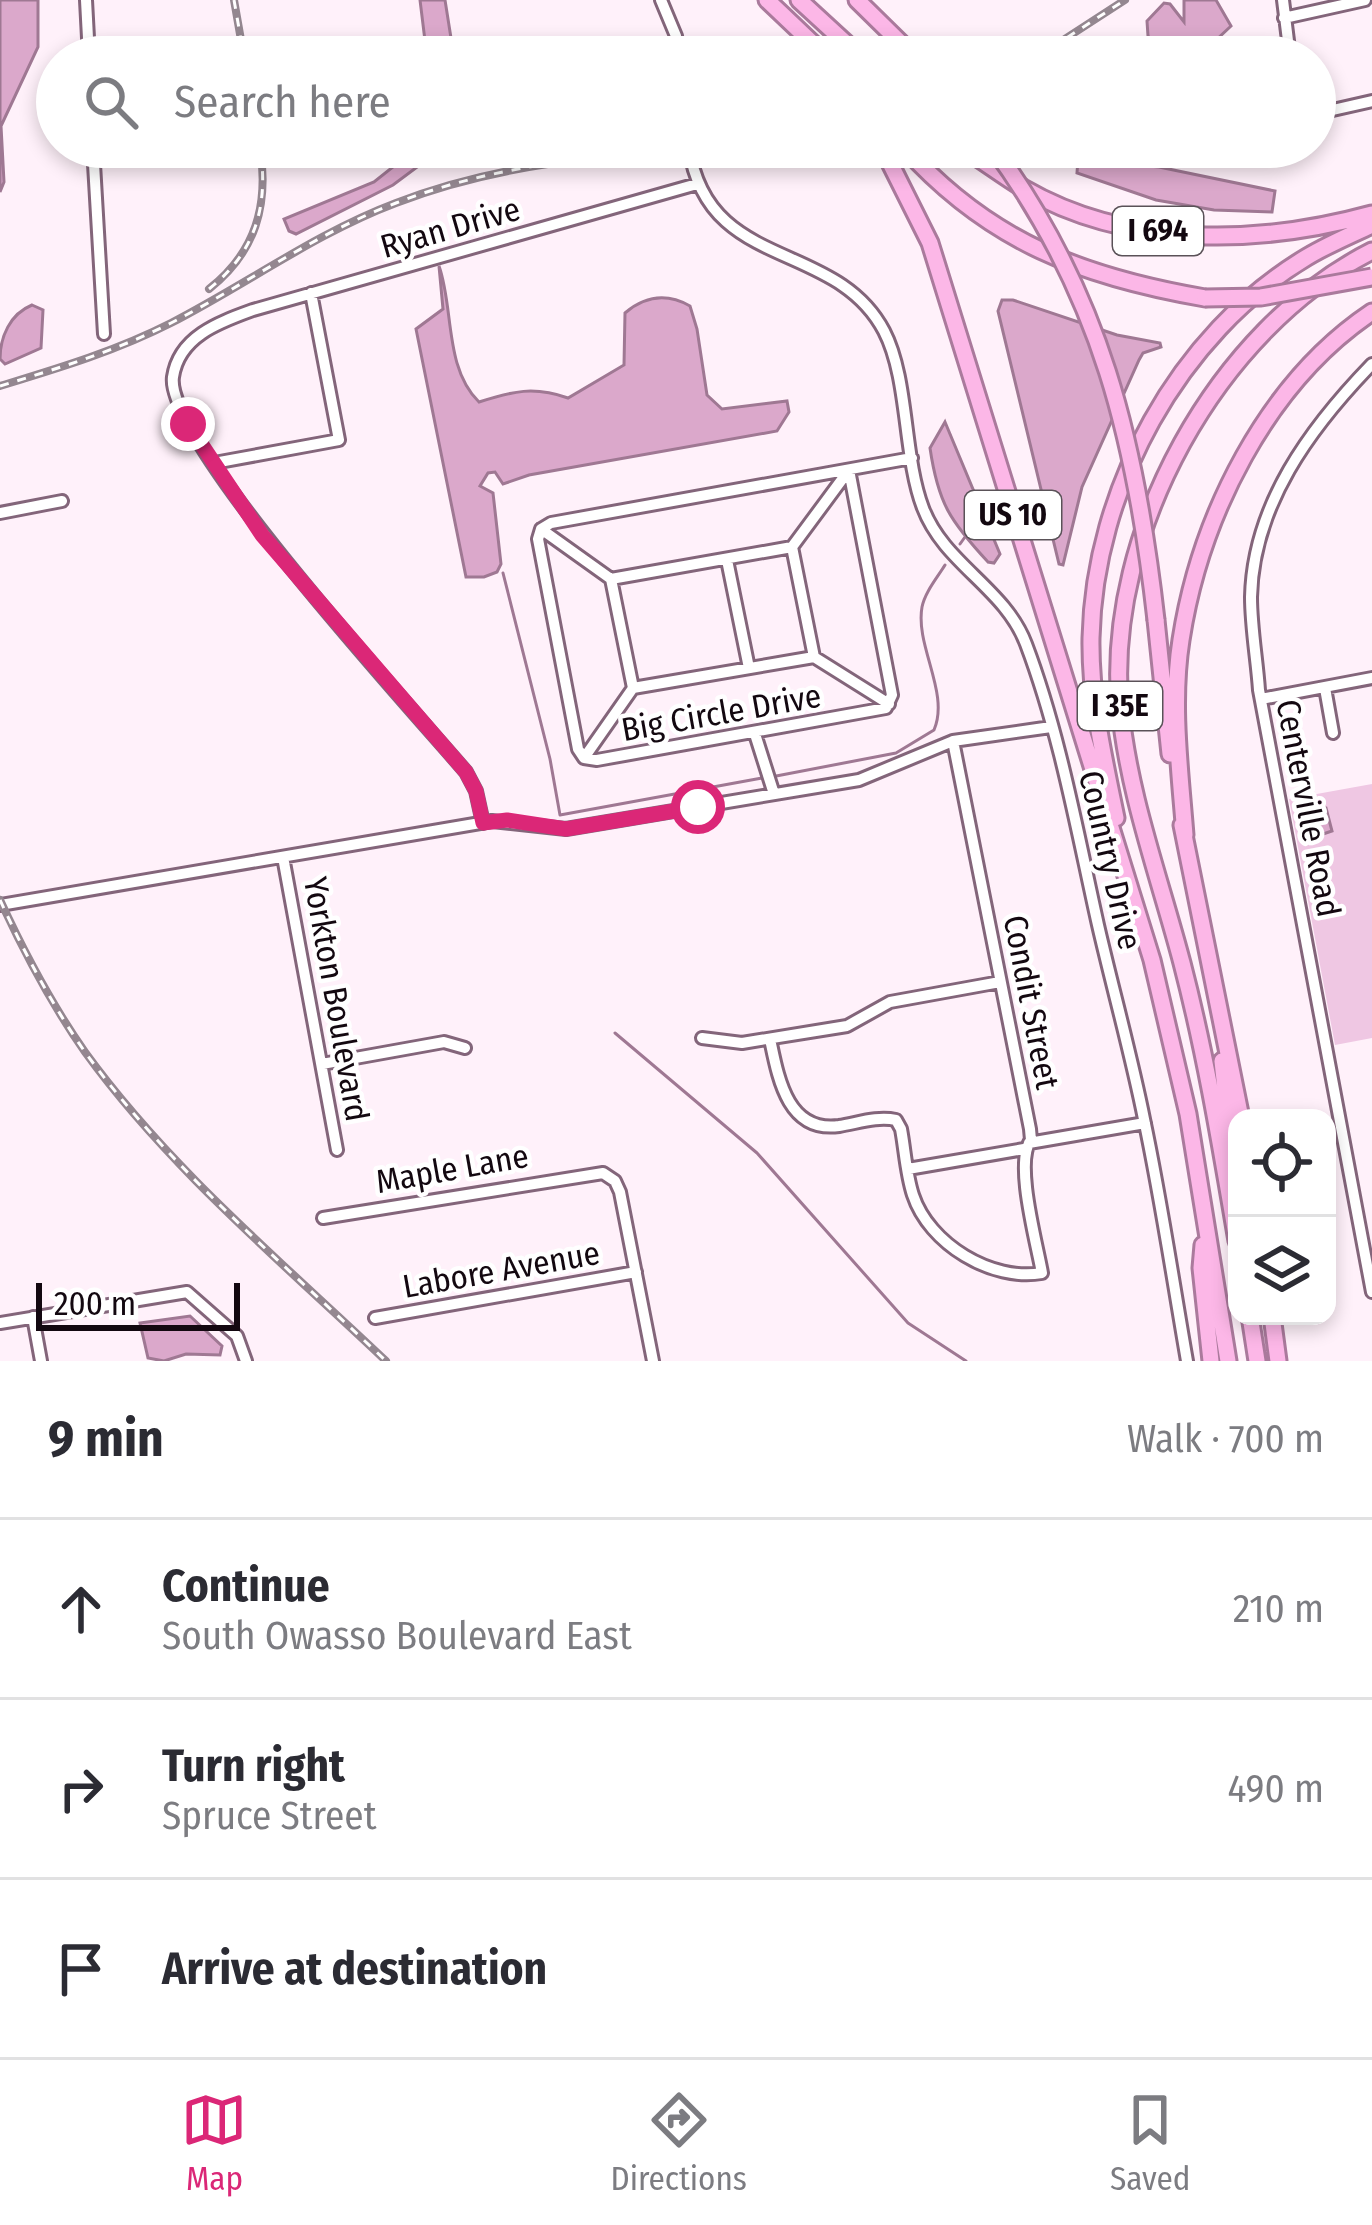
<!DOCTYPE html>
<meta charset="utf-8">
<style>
body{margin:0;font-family:"Fira Sans Condensed",sans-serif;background:#f2f2f3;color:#2b2b33}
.controls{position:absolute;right:36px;bottom:36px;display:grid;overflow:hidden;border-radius:24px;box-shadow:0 6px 18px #0003}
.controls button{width:108px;height:108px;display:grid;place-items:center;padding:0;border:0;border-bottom:3px solid #e1e1e2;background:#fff;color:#2b2b33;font:60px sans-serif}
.scale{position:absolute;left:36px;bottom:30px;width:204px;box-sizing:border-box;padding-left:12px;border:6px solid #130810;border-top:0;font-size:33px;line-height:42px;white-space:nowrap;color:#130810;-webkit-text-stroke:9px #fff;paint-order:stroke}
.stop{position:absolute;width:36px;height:36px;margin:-27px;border:9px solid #db2777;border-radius:50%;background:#fff}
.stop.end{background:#db2777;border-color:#fff;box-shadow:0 3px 12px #0008}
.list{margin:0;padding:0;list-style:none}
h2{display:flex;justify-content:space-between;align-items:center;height:156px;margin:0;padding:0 48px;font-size:51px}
h2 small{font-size:39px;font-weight:400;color:#7c7c81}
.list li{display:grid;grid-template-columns:78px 1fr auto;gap:36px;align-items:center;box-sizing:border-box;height:180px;padding:0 48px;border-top:3px solid #e1e1e2}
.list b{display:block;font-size:45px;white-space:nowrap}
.list p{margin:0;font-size:39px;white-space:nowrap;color:#7c7c81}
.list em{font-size:39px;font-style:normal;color:#7c7c81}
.icon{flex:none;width:66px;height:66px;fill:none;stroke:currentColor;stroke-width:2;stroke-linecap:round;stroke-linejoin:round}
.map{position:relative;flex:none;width:1372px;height:1361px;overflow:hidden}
.search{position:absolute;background:#fff;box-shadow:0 6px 18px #0003;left:36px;right:36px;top:36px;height:132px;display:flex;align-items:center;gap:30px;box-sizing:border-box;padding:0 42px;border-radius:66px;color:#7c7c81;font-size:45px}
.sheet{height:696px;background:#fff}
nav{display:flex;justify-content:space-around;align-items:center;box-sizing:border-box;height:168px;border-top:3px solid #e1e1e2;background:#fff;font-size:33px;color:#7c7c81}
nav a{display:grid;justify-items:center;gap:6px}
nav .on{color:#db2777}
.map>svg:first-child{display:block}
.green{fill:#efc7e3}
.water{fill:#dba8cb;stroke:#9f7893;stroke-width:3}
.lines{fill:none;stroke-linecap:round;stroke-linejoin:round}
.stream{stroke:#9f7893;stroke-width:3}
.minor-casing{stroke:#83657a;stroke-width:16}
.highway-casing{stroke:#aa7a9c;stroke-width:21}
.minor{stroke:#fff;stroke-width:10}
.highway{stroke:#fcb7e7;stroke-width:15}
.rail-casing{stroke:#948790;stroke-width:8}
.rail{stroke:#fff;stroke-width:3;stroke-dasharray:9;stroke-linecap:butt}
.highway-bridge-casing{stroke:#aa7a9c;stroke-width:21;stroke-linecap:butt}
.highway-bridge{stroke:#fcb7e7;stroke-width:15}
.route{stroke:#db2777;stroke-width:15}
.labels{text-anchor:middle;stroke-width:9;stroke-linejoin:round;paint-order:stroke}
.shield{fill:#fff;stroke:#5a5258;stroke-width:3}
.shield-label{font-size:30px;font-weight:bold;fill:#130810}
.street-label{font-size:33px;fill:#130810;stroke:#fff}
</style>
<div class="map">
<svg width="1372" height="1361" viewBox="0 0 1372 1361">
<rect width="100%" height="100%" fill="#fff1fa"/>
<path class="green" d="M 1372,784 L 1372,1038 L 1335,1045 L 1289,799 Z"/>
<path class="water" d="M 0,0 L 38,0 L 38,47 L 1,126 L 4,182 L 0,192 Z
M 420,0 L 445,0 L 454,57 L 427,57 Z
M 1184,0 L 1216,0 L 1231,26 L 1198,57 L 1171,57 L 1148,36 L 1147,21 L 1164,3 L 1170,4 L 1184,22 Z
M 418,147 L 444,147 L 393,185 L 296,234 L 289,231 L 284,219 L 374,182 Z
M 1078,159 L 1159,167 L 1275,191 L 1272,212 L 1214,210 L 1156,200 L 1077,173 Z
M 439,266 C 454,308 444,368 479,402 C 513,391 534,386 568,398 L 624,365 L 625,313 C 645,296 667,293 690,306 L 697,329 L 707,395 L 722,409 L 787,401 L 789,412 L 777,431 L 529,475 L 503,484 L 495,472 L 488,473 L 480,486 L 493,493 L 501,564 L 497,572 L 484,577 L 466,577 L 416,329 L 443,309 Z
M 1002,300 L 1013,300 L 1117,335 L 1160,343 L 1161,347 L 1143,353 L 1139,360 L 1082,487 L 1063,565 L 1059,564 L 998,311 Z
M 32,305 L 43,310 L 41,348 L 5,364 L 0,359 C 0,337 10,314 32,305 Z
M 945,422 L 1000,554 L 994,563 L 988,562 C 950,521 938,503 930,448 Z
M 1307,808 L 1326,808 L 1332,831 L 1317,836 Z
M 190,1316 L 222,1346 L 220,1355 L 186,1354 L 164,1361 L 148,1358 L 140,1323 Z"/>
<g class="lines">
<path class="stream" d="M 960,544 L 965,537
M 503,573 L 550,759 L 560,815 L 762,778
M 771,777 L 896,753 L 934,730 C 950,693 915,646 922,607 C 925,592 937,578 945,565
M 615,1033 L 757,1153 L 908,1323 L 966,1361"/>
<defs>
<path id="minor" d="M 86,0 L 89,57
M 661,0 L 676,36 L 679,57
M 1283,0 L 1290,57
M 1284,18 L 1365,0
M 1315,114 L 1372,101
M 93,147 L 104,334
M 689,147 C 707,273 835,238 884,331 C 909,379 903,456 923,508 C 944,564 1005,588 1026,644 C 1060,734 1077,831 1098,925 C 1113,990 1131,1054 1144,1119 C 1161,1199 1173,1281 1187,1361
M 1372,364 C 1310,428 1253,505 1251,597 C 1251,628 1257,660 1259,690 L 1372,1292
M 214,463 L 339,440 L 311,293
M 849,470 L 892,695 L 886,708 L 597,760 L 584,758 L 578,749 L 538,539 L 541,529 L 551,523 L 912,458
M 0,513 L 62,501
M 541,529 L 611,579 L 633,688 L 584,758
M 792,547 L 814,657
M 727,560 L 749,668
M 611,579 L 792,547 L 849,470
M 633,688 L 814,657 L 889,704
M 1325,688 L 1333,733
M 1261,699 L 1372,678
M 755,734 L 774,794
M 483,823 L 476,791 L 466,772 C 415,712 164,439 173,377 C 179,336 220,322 253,310 L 697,184
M 283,857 L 337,1150
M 0,905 L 492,821 L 566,829 L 859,780 L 953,741 L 1051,727
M 702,1038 L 742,1043 L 847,1026 L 890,1002 L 1000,982
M 770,1039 C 778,1077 787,1133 839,1126 C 858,1123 877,1116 896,1120 L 901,1129 C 905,1150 906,1174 913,1195 C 929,1244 992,1282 1042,1273 C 1037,1244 1014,1162 1031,1140 L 1030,1129 L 953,741
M 322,1064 L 444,1042 L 465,1048
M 1029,1143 L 1145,1123
M 908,1169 L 1024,1149
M 323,1218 L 603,1173 L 615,1181 L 620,1192 L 653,1361
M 33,1317 L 41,1361
M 375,1318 L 636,1272
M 0,1323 L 187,1292 L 237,1336 L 246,1361"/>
<path id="highway" d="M 767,0 L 827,57
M 799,0 L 861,57
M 857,0 L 915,57
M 882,147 L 930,243 L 1152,960 L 1188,1114 L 1228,1361
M 904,147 C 989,242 1083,277 1205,298
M 961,147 C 982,160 1002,175 1023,188 C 1128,249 1259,245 1372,214
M 1156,620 L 1170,754
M 1116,818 C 1104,759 1090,699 1091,638 C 1094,490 1178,334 1307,257 C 1327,245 1350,235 1372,225
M 1182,825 L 1241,1118
M 1185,835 C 1180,771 1171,703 1181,640 C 1200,517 1266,383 1372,312
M 1222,1061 L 1233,1162
M 1237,1241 C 1221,1147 1206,1055 1182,963 C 1160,879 1128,794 1120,706 C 1105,533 1217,329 1372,251
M 1203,1245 L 1201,1268 L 1211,1361
M 1250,1316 L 1257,1361
M 1272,1316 L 1278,1361"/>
</defs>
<use href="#minor" class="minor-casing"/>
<use href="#highway" class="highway-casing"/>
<use href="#minor" class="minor"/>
<use href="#highway" class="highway"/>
<defs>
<path id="rail" d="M 234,0 L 244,57
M 1037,57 L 1125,0
M 209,289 C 256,252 269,205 260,147
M 0,386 C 59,368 116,351 171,323 C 247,284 316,233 396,203 C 504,161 614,155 728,147
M 0,900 C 24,952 52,1005 85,1052 C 169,1168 283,1263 386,1361"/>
</defs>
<use href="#rail" class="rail-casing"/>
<use href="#rail" class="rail"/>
<defs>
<path id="highway-bridge" d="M 993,147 C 1101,294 1136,442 1156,620
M 1205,298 L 1261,297 L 1372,277"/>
</defs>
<use href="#highway-bridge" class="highway-bridge-casing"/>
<use href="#highway-bridge" class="highway-bridge"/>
</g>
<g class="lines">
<path class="route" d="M 188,424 L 262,535 L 466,772 L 476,791 L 483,823 L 507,820 L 566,829 L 698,807"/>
</g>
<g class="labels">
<g class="shield">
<rect x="1113" y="207" width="90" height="48" rx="9"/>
<rect x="965" y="491" width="96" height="48" rx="9"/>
<rect x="1078" y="682" width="84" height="48" rx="9"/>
</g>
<g class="shield-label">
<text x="1158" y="241">I 694</text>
<text x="1013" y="525">US 10</text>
<text x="1120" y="716">I 35E</text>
</g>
<g class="street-label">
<text transform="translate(450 227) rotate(-16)" y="12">Ryan Drive</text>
<text transform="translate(721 712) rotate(-10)" y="12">Big Circle Drive</text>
<text transform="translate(1309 808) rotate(79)" y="12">Centerville Road</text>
<text transform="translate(1111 860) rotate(77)" y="12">Country Drive</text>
<text transform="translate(337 999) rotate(80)" y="12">Yorkton Boulevard</text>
<text transform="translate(1032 1002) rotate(79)" y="12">Condit Street</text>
<text transform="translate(452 1168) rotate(-10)" y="12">Maple Lane</text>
<text transform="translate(501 1269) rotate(-10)" y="12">Labore Avenue</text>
</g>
</g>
</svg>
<div class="controls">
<button><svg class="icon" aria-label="locate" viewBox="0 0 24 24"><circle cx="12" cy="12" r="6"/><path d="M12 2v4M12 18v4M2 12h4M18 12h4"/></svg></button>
<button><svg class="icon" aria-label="layers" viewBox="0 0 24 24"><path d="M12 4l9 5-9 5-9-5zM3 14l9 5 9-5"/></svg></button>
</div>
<div class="scale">200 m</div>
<div class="stop" style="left:698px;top:807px"></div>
<div class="stop end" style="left:188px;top:424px"></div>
<div class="search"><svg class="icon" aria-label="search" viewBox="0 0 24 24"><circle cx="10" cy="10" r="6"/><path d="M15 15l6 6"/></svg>Search here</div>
</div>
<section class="sheet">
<h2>9 min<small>Walk · 700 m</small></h2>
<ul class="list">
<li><svg class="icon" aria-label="ahead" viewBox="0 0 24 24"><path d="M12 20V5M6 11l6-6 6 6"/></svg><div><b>Continue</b><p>South Owasso Boulevard East</p></div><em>210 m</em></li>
<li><svg class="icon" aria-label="right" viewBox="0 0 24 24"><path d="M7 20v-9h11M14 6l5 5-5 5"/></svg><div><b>Turn right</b><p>Spruce Street</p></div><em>490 m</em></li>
<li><svg class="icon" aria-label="arrive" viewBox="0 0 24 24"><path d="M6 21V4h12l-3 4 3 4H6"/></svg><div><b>Arrive at destination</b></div></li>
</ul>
</section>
<nav>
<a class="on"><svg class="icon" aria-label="map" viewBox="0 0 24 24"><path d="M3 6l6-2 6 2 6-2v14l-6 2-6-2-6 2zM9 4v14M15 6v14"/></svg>Map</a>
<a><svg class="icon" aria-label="directions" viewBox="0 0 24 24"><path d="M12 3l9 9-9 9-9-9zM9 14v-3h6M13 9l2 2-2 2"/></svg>Directions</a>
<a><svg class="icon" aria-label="saved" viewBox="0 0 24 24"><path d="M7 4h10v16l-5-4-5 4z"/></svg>Saved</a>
</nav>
